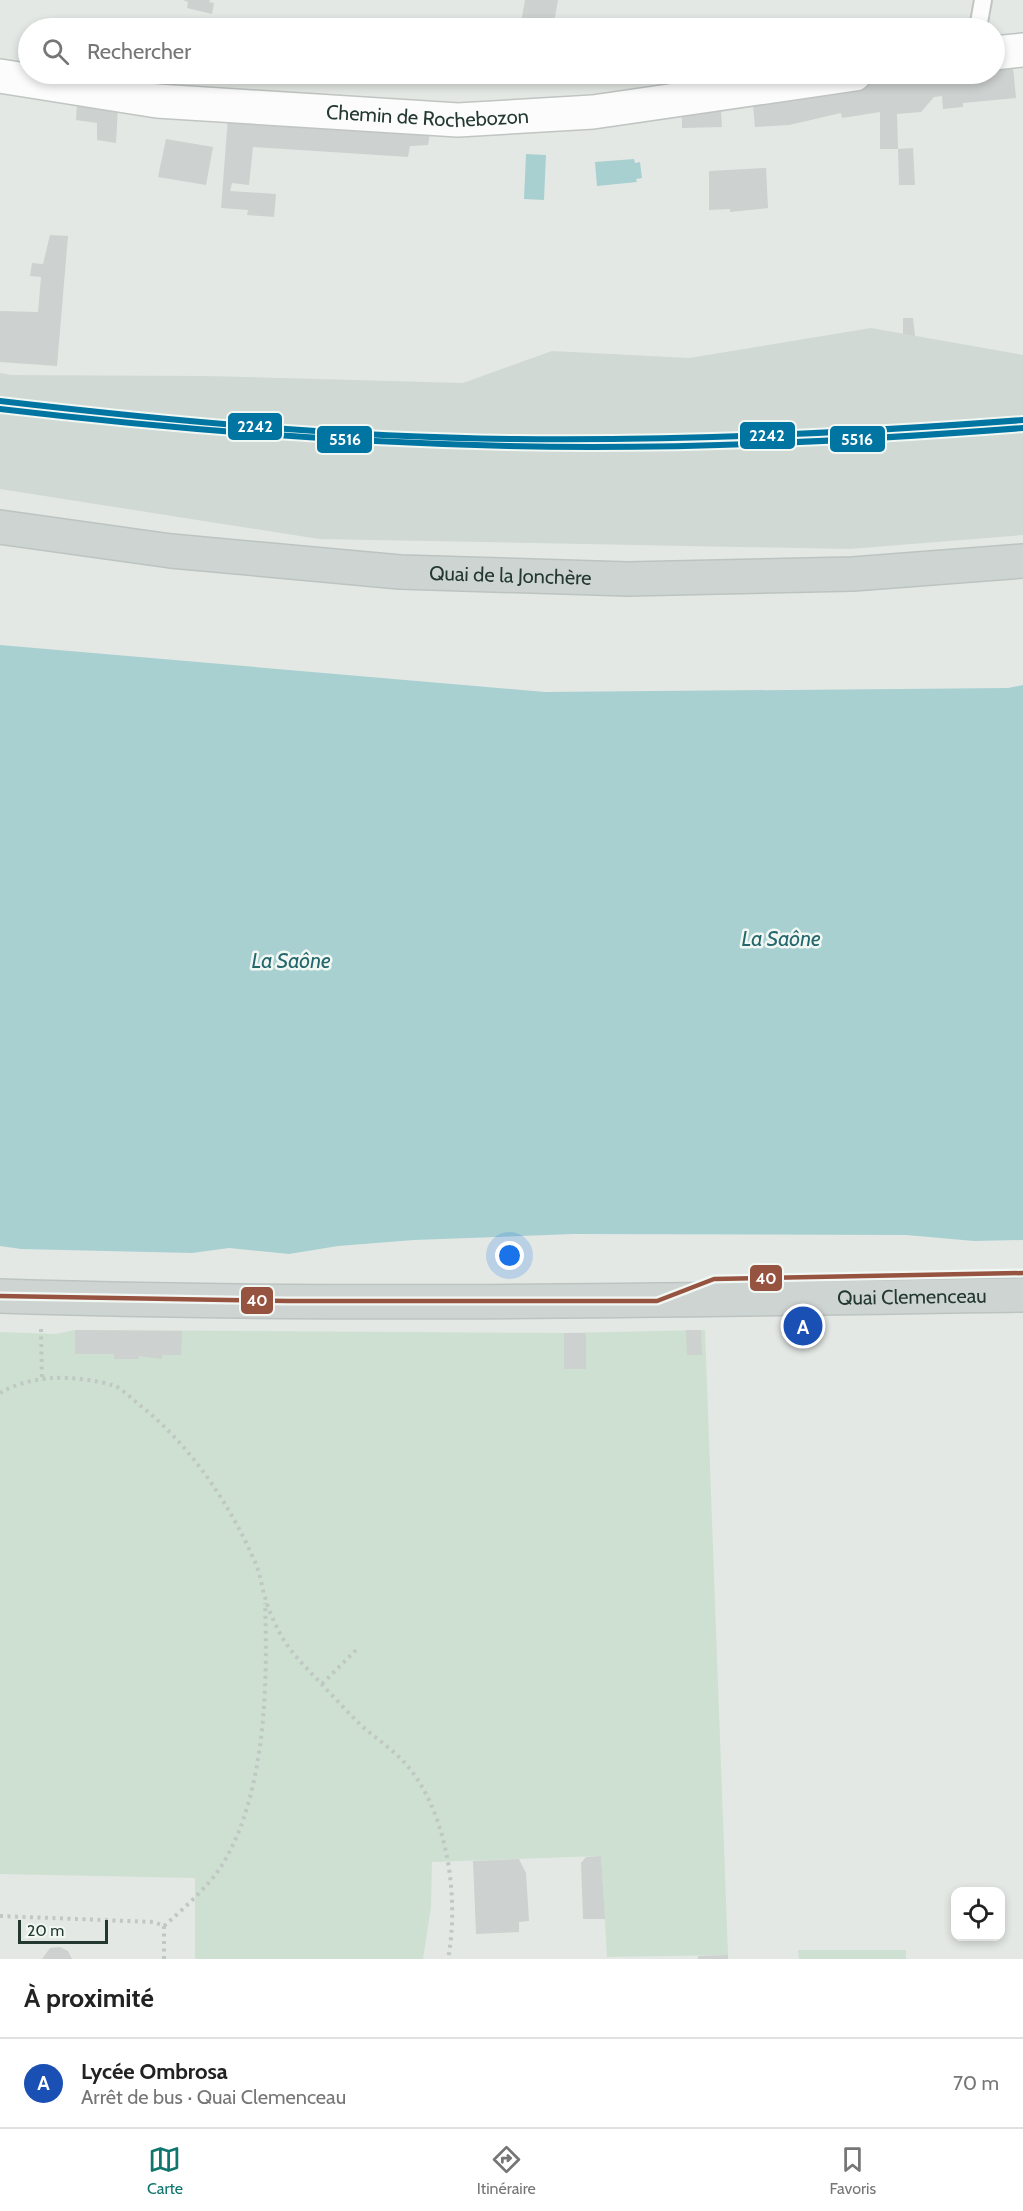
<!DOCTYPE html>
<html lang="fr">
<meta charset="utf-8">
<style>
body{margin:0;font-family:Cabin,sans-serif;background:#f6f6f6;color:#222}
.controls{position:absolute;right:18px;bottom:18px;display:grid;overflow:hidden;border-radius:12px;box-shadow:0 3px 9px #0003}
.controls button{width:54px;height:54px;display:grid;place-items:center;padding:0;border:0;border-bottom:2px solid #e0e0e0;background:#fff;color:#222;font:30px sans-serif}
.scale{position:absolute;left:18px;bottom:15px;width:90px;box-sizing:border-box;padding-left:6px;border:3px solid #233831;border-top:0;font-size:16px;line-height:21px;white-space:nowrap;color:#233831;-webkit-text-stroke:4px #f1f7f3;paint-order:stroke}
.you{position:absolute;left:510px;top:1256px;width:21px;height:21px;margin:-15px;border:4px solid #fff;border-radius:50%;background:#1a73e8;box-shadow:0 0 0 9px #1a73e833}
.badge{display:grid;place-items:center;width:39px;height:39px;border-radius:50%;background:#0f766e;color:#fff;font-size:20px;font-weight:700}
.pin{position:absolute;translate:-50% -50%;border:3px solid #fff;box-shadow:0 2px 6px #0006}
.list{margin:0;padding:0;list-style:none}
h2{display:flex;justify-content:space-between;align-items:center;height:78px;margin:0;padding:0 24px;font-size:26px}
h2 small{font-size:20px;font-weight:400;color:#767676}
.list li{display:grid;grid-template-columns:39px 1fr auto;gap:18px;align-items:center;box-sizing:border-box;height:90px;padding:0 24px;border-top:2px solid #e0e0e0}
.list b{display:block;font-size:22px;white-space:nowrap}
.list p{margin:0;font-size:20px;white-space:nowrap;color:#767676}
.list em{font-size:20px;font-style:normal;color:#767676}
.icon{flex:none;width:33px;height:33px;fill:none;stroke:currentColor;stroke-width:2;stroke-linecap:round;stroke-linejoin:round}
.map{position:relative;flex:none;width:1023px;height:1959px;overflow:hidden}
.search{position:absolute;background:#fff;box-shadow:0 3px 9px #0003;left:18px;right:18px;top:18px;height:66px;display:flex;align-items:center;gap:15px;box-sizing:border-box;padding:0 21px;border-radius:33px;color:#767676;font-size:22px}
.sheet{height:168px;background:#fff}
nav{display:flex;justify-content:space-around;align-items:center;box-sizing:border-box;height:84px;border-top:2px solid #e0e0e0;background:#fff;font-size:16px;color:#767676}
nav a{display:grid;justify-items:center;gap:3px}
nav .on{color:#0f766e}
.map>svg:first-child{display:block}
.built{fill:#d1d9d5}
.green{fill:#cee0d1}
.water{fill:#a8d0d1}
.building{fill:#cdd1cf}
.lines{fill:none;stroke-linecap:round;stroke-linejoin:round}
.lane-casing{stroke:#c0c5c2;stroke-width:20}
.street-casing{stroke:#c0c5c2;stroke-width:36}
.primary-casing{stroke:#bcc4c1;stroke-width:36}
.path{stroke:#c0c8c4;stroke-width:4;stroke-dasharray:3 4.5;stroke-linecap:butt}
.lane{stroke:#fbfcfb;stroke-width:16}
.street{stroke:#fbfcfb;stroke-width:33}
.primary{stroke:#ced4d1;stroke-width:33}
.bus-1-casing{stroke:#f1f7f3;stroke-width:9}
.bus-1{stroke:#965340;stroke-width:4.5}
.rail-1-casing{stroke:#f1f7f3;stroke-width:10}
.rail-2-casing{stroke:#f1f7f3;stroke-width:10}
.rail-1{stroke:#0075a1;stroke-width:6}
.rail-2{stroke:#0075a1;stroke-width:6}
.labels{text-anchor:middle;stroke-width:5;stroke-linejoin:round;paint-order:stroke}
.street-label{font-size:20px;fill:#233831;stroke:#f1f7f3}
.water-label{font-size:21px;font-style:italic;fill:#24676d;stroke:#f1f7f3}
.line-badge{stroke:#f1f7f3;stroke-width:2}
.badge-label{font-size:16px;text-anchor:middle;font-weight:bold;fill:#fff}
</style>
<div class="map">
<svg width="1023" height="1959" viewBox="0 0 1023 1959">
<rect width="100%" height="100%" fill="#e3e8e5"/>
<path class="built" d="M 871,328 L 1023,355 L 1023,535 L 849,549 L 319,539 L 0,489 L 0,373 L 11,375 L 207,376 L 463,383 L 552,351 L 689,358 Z"/>
<path class="green" d="M 75,1330 L 564,1333 L 705,1330 L 728,1955 L 607,1957 L 601,1856 L 432,1862 L 431,1907 L 423,1959 L 195,1959 L 195,1878 L 0,1874 L 0,1332 L 56,1334 Z
M 798,1950 L 906,1950 L 906,1959 L 799,1959 Z"/>
<path class="water" d="M 526,154 L 546,155 L 544,200 L 524,199 Z
M 634,159 L 635,163 L 640,162 L 642,178 L 636,179 L 637,182 L 597,186 L 595,162 Z
M 0,645 L 545,692 L 1008,688 L 1023,685 L 1023,1240 L 974,1241 L 906,1235 L 573,1234 L 414,1240 L 338,1246 L 289,1254 L 229,1248 L 192,1253 L 21,1249 L 0,1246 Z"/>
<path class="building" d="M 183,0 L 210,0 L 209,2 L 214,3 L 212,14 L 187,8 L 188,2 Z
M 525,0 L 558,0 L 553,28 L 520,28 Z
M 1013,67 L 1016,98 L 963,103 L 963,107 L 943,109 L 942,96 L 934,97 L 921,112 L 897,114 L 898,149 L 880,149 L 880,112 L 842,118 L 841,113 L 789,125 L 755,127 L 753,105 L 895,79 L 950,74 L 994,74 L 994,69 Z
M 77,103 L 118,107 L 116,143 L 97,140 L 97,123 L 76,120 Z
M 721,111 L 722,127 L 682,128 L 682,117 Z
M 228,118 L 430,133 L 428,145 L 410,146 L 408,157 L 253,147 L 249,185 L 232,183 L 230,191 L 276,194 L 274,217 L 247,215 L 248,210 L 221,208 Z
M 166,139 L 213,147 L 206,185 L 158,177 Z
M 913,148 L 915,185 L 899,185 L 898,149 Z
M 766,168 L 768,208 L 730,212 L 730,209 L 709,210 L 709,171 Z
M 50,235 L 68,236 L 57,366 L 0,362 L 0,311 L 38,312 L 41,277 L 30,276 L 32,263 L 43,264 Z
M 903,318 L 913,318 L 915,336 L 903,334 Z
M 75,1330 L 182,1331 L 181,1355 L 162,1355 L 162,1359 L 139,1356 L 139,1359 L 114,1359 L 114,1354 L 75,1354 Z
M 686,1330 L 701,1330 L 702,1355 L 687,1355 Z
M 564,1333 L 586,1333 L 586,1369 L 564,1369 Z
M 601,1856 L 605,1919 L 583,1919 L 581,1863 L 586,1857 Z
M 519,1859 L 526,1873 L 529,1921 L 519,1922 L 519,1932 L 476,1934 L 473,1861 Z
M 60,1947 L 68,1951 L 72,1959 L 42,1959 L 50,1948 Z
M 728,1955 L 728,1959 L 698,1959 L 698,1956 Z"/>
<g class="lines">
<defs>
<path id="lane" d="M 978,28 L 983,0"/>
<g id="street">
<path d="M 994,53 L 1023,50"/>
<path id="s1" d="M 0,76 L 157,101 L 458,120 L 593,112 L 855,74"/>
</g>
<g id="primary">
<path id="s2" d="M 0,527 L 171,551 L 400,572 L 628,579 L 853,574 L 1023,561"/>
<path id="s3" d="M 0,1296 C 341,1307 682,1300 1023,1295"/>
</g>
</defs>
<use href="#lane" class="lane-casing"/>
<use href="#street" class="street-casing"/>
<use href="#primary" class="primary-casing"/>
<path class="path" d="M 41,1329 L 42,1379
M 0,1393 C 14,1384 36,1379 52,1378 C 70,1377 97,1380 115,1386 C 122,1389 130,1397 137,1403 C 188,1442 229,1502 255,1562 C 260,1572 261,1585 265,1597 C 269,1612 277,1629 285,1642 C 297,1660 313,1674 327,1690 C 339,1702 350,1715 362,1726 C 374,1737 388,1746 400,1758 C 447,1804 460,1897 448,1959
M 322,1684 L 357,1649
M 0,1916 L 154,1922 L 164,1926 C 182,1910 201,1893 216,1874 C 266,1804 268,1685 265,1603
M 164,1959 L 164,1926"/>
<use href="#lane" class="lane"/>
<use href="#street" class="street"/>
<use href="#primary" class="primary"/>
<defs>
<path id="bus-1" d="M 0,1296 L 288,1301 L 657,1301 L 714,1279 L 1023,1273"/>
</defs>
<use href="#bus-1" class="bus-1-casing"/>
<use href="#bus-1" class="bus-1"/>
<defs>
<path id="rail-1" d="M 0,401 C 171,421 342,437 514,439 C 684,441 853,433 1023,420"/>
<path id="rail-2" d="M 0,409 C 169,429 338,442 508,446 C 680,450 852,441 1023,428"/>
</defs>
<use href="#rail-1" class="rail-1-casing"/>
<use href="#rail-2" class="rail-2-casing"/>
<use href="#rail-1" class="rail-1"/>
<use href="#rail-2" class="rail-2"/>
</g>
<g class="labels">
<g class="street-label">
<text dy="7" stroke="none"><textPath href="#s1" startOffset="430">Chemin de Rochebozon</textPath></text>
<text dy="7" stroke="none"><textPath href="#s2" startOffset="513">Quai de la Jonchère</textPath></text>
<text dy="7" stroke="none"><textPath href="#s3" startOffset="912">Quai Clemenceau</textPath></text>
</g>
<g class="water-label">
<text x="781" y="946">La Saône</text>
<text x="291" y="968">La Saône</text>
</g>
</g>
<g class="line-badge">
<rect x="227" y="412" width="56" height="29" rx="6" fill="#0075a1"/>
<rect x="739" y="421" width="57" height="29" rx="6" fill="#0075a1"/>
<rect x="829" y="425" width="57" height="28" rx="6" fill="#0075a1"/>
<rect x="316" y="425" width="57" height="29" rx="6" fill="#0075a1"/>
<rect x="749" y="1264" width="34" height="28" rx="6" fill="#965340"/>
<rect x="240" y="1286" width="34" height="29" rx="6" fill="#965340"/>
</g>
<g class="badge-label">
<text x="255" y="432">2242</text>
<text x="767" y="441">2242</text>
<text x="857" y="445">5516</text>
<text x="345" y="445">5516</text>
<text x="766" y="1284">40</text>
<text x="257" y="1306">40</text>
</g>
</svg>
<div class="controls">
<button><svg class="icon" aria-label="locate" viewBox="0 0 24 24"><circle cx="12" cy="12" r="6"/><path d="M12 2v4M12 18v4M2 12h4M18 12h4"/></svg></button>
</div>
<div class="scale">20 m</div>
<div class="you"></div>
<div class="pin badge" style="left:803px;top:1326px;background:#1a4fb4">A</div>
<div class="search"><svg class="icon" aria-label="search" viewBox="0 0 24 24"><circle cx="10" cy="10" r="6"/><path d="M15 15l6 6"/></svg>Rechercher</div>
</div>
<section class="sheet">
<h2>À proximité<small></small></h2>
<ul class="list">
<li><span class="badge" style="background:#1a4fb4">A</span><div><b>Lycée Ombrosa</b><p>Arrêt de bus · Quai Clemenceau</p></div><em>70 m</em></li>
</ul>
</section>
<nav>
<a class="on"><svg class="icon" aria-label="map" viewBox="0 0 24 24"><path d="M3 6l6-2 6 2 6-2v14l-6 2-6-2-6 2zM9 4v14M15 6v14"/></svg>Carte</a>
<a><svg class="icon" aria-label="directions" viewBox="0 0 24 24"><path d="M12 3l9 9-9 9-9-9zM9 14v-3h6M13 9l2 2-2 2"/></svg>Itinéraire</a>
<a><svg class="icon" aria-label="saved" viewBox="0 0 24 24"><path d="M7 4h10v16l-5-4-5 4z"/></svg>Favoris</a>
</nav>
